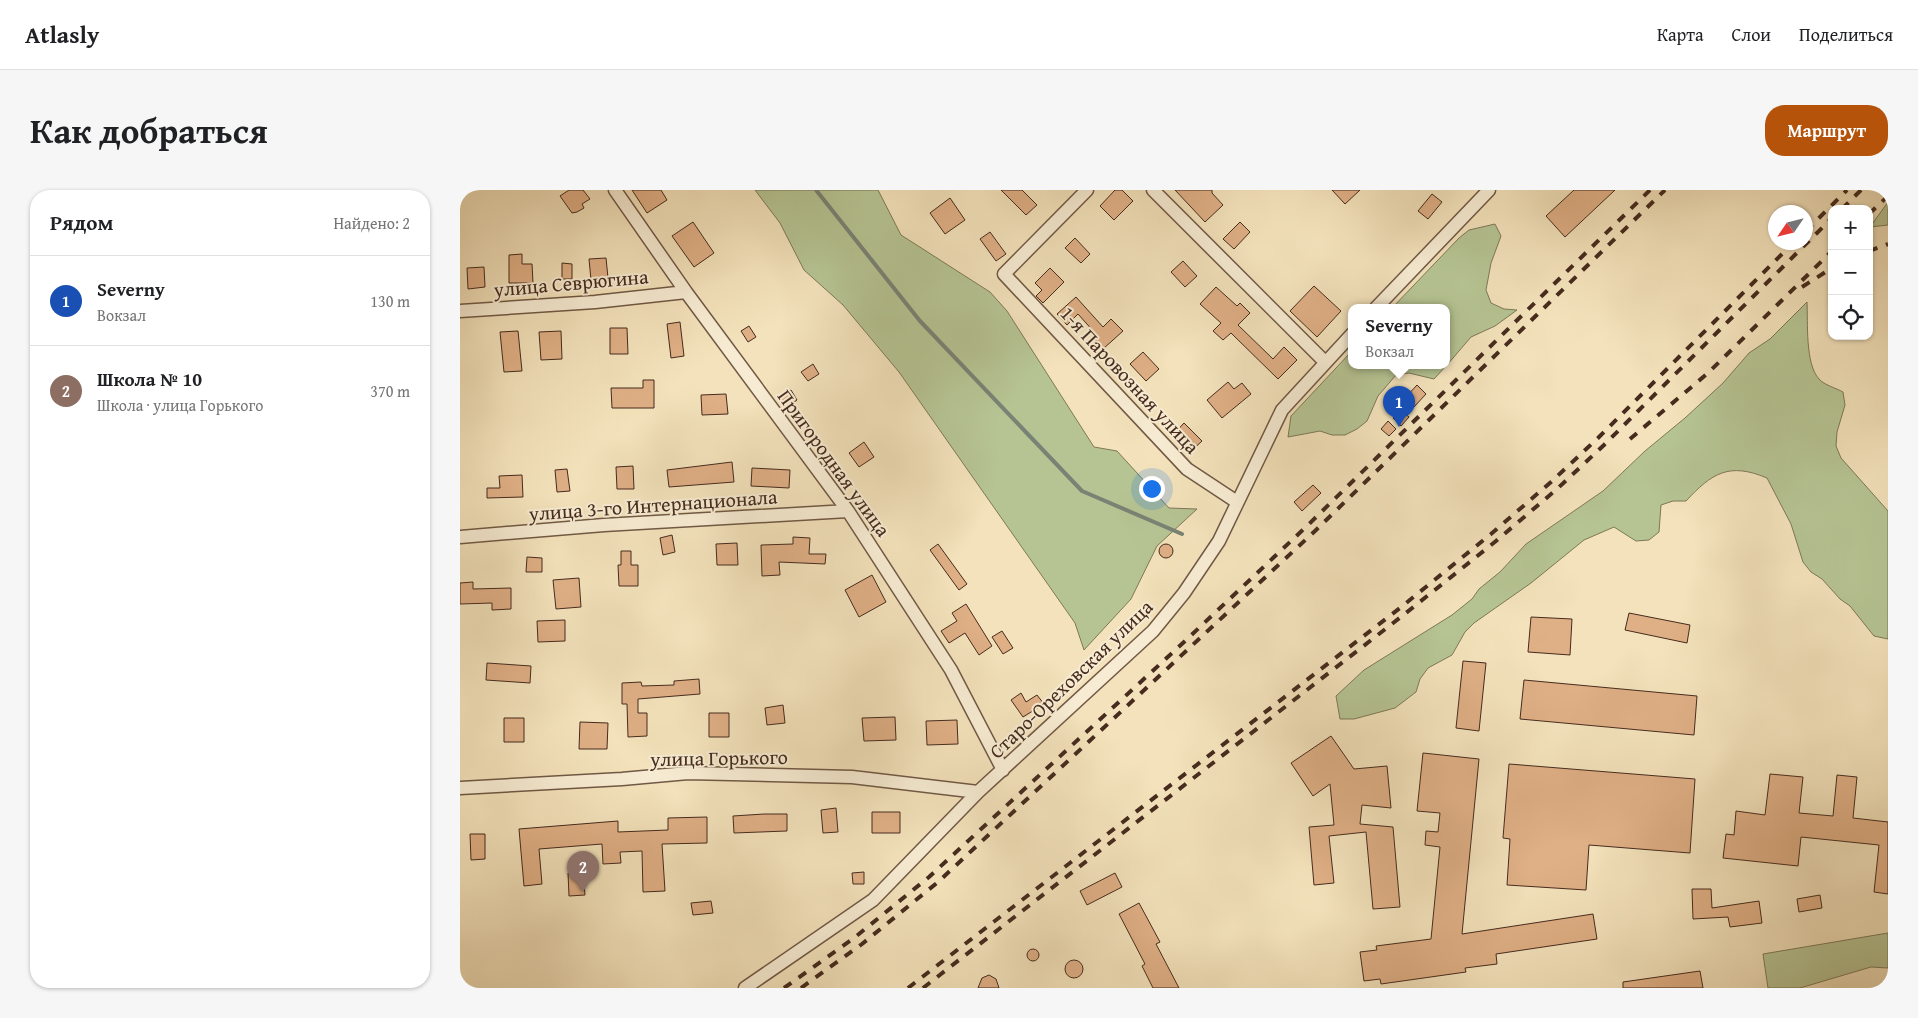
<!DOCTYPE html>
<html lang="ru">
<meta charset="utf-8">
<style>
body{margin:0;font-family:"Gentium Book Plus",serif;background:#f6f6f6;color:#202124}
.controls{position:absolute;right:15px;top:15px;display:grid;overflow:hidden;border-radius:10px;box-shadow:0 1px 4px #0004}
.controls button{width:45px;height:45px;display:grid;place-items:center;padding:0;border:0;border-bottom:1px solid #e0e0e0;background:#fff;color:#202124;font:25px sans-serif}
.compass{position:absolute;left:1308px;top:15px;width:45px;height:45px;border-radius:50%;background:#fff;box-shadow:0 1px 4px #0004;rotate:235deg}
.you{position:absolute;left:691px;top:298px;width:18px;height:18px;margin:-12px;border:4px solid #fff;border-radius:50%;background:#1a73e8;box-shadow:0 0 0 8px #1a73e833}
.badge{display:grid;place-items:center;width:32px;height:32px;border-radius:50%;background:#b45309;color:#fff;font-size:16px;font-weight:700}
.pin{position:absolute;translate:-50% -41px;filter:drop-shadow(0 1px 2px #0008)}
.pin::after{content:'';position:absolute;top:26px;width:18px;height:15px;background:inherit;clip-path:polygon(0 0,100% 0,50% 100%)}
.popup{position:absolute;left:888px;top:114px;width:102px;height:65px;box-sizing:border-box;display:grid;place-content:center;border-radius:10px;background:#fff;filter:drop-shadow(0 1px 4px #0005);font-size:16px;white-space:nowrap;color:#757577}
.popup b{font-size:19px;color:#202124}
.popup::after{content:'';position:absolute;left:50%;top:100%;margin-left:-10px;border:10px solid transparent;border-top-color:#fff}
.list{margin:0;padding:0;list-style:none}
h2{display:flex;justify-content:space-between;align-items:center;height:65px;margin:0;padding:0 20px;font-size:21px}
h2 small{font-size:16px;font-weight:400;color:#757577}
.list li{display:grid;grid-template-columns:32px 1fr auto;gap:15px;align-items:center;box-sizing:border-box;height:90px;padding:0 20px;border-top:1px solid #e0e0e0}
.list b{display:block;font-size:19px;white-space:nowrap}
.list p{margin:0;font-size:16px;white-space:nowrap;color:#757577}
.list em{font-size:16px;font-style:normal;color:#757577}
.icon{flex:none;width:28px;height:28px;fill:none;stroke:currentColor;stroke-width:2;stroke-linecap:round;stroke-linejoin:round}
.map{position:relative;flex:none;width:1428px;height:798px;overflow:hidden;border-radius:20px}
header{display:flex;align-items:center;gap:30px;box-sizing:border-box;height:70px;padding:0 25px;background:#fff;border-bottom:1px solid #e0e0e0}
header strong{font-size:24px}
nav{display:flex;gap:28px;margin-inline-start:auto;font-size:18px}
.intro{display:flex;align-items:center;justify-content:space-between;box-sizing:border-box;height:120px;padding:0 30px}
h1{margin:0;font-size:35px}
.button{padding:12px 22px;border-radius:20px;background:#b45309;color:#fff;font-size:18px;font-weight:700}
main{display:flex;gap:30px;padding:0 30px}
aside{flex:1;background:#fff;border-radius:20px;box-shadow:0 1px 4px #0004}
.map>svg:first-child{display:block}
.green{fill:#b6c493;stroke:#7e7858}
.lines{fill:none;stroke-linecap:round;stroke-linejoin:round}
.stream{stroke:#798375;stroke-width:4}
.building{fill:#dfaf85;stroke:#462b1e}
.minor-casing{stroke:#715945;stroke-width:15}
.minor{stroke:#f7ecd3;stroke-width:12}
.rail{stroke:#462b1e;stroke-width:4;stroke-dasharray:9 9;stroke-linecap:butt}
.labels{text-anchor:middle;stroke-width:4;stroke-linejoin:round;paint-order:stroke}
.street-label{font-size:20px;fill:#462b1e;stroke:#f7ecd3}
</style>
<header>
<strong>Atlasly</strong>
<nav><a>Карта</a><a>Слои</a><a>Поделиться</a></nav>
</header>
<div class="intro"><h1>Как добраться</h1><a class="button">Маршрут</a></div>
<main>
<aside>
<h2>Рядом<small>Найдено: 2</small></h2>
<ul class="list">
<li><span class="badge" style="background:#1a4fb4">1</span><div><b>Severny</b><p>Вокзал</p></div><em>130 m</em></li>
<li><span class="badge" style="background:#8d6e63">2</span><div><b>Школа № 10</b><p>Школа · улица Горького</p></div><em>370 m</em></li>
</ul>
</aside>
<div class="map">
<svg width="1428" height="798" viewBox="0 0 1428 798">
<rect width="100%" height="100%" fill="#f3e2bb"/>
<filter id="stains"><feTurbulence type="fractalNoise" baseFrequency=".004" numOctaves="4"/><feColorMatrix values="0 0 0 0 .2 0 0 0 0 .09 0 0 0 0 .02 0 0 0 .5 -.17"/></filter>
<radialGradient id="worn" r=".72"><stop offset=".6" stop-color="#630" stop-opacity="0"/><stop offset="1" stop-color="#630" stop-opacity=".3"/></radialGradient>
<path class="green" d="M 295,0 L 418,0 L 441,45 L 530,102 L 547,121 L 634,257 L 657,261 L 709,318 L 737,319 L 697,356 L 671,409 L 624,460 L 615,433 L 439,182 L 383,115 L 344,80 L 320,33 Z
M 1428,12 L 1428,35 L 1410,37 Z
M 1035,34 L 1041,46 L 1031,73 L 1026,100 L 1031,113 L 1044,119 L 1057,120 L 1035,136 L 1011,147 L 987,175 L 986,118 L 932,118 L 999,48 L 1009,40 Z
M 1347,112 C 1348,132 1345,174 1359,189 C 1364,195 1376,198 1383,202 L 1385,215 L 1377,242 L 1376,256 L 1381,268 L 1428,321 L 1428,449 L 1414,446 L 1390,416 L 1380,409 L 1362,389 L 1351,382 L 1343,372 L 1331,334 L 1307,288 C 1269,272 1252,283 1226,311 L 1213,311 L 1201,315 L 1199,342 L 1189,350 L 1176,351 L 1154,337 L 1124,350 L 1071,393 L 1014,433 L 1005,442 L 992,465 L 968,478 L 960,489 L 956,502 L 935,518 L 894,529 L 880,529 L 876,506 L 904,480 L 992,425 L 1012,409 L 1019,399 L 1040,382 L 1066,354 L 1143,301 L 1185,261 L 1225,228 L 1263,193 L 1289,163 L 1310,149 Z
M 891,162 L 892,176 L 986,176 L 974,189 L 949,183 L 936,185 L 918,206 L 907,231 L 897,239 L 885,245 L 872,245 L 860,241 L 828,247 L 831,226 Z
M 1428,743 L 1428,778 L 1411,777 L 1340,798 L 1308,798 L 1303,764 Z"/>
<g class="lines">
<path class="stream" d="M 356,0 L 460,131 L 622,301 L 722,344"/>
</g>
<path class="building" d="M 109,0 L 123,0 L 130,9 L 122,14 L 124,18 L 117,22 L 112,23 L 100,6 Z
M 172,0 L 201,0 L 207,10 L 187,23 Z
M 541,0 L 562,0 L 577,15 L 566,25 Z
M 655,0 L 662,0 L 673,11 L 654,30 L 640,16 Z
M 715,0 L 752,0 L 752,3 L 763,15 L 745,32 Z
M 872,0 L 900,0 L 885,14 Z
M 1114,0 L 1155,0 L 1105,47 L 1086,26 Z
M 972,4 L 982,12 L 968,29 L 958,21 Z
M 490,8 L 505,30 L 485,44 L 470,23 Z
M 233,32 L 254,63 L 234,77 L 212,46 Z
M 780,32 L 790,42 L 774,59 L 763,49 Z
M 530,42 L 546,64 L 536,71 L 520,49 Z
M 615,48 L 630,64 L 621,73 L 605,58 Z
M 62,64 L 62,74 L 72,74 L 73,93 L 49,93 L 49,65 Z
M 146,68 L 148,88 L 131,90 L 129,69 Z
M 723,71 L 737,86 L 725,97 L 711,82 Z
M 102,73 L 112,74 L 112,89 L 102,89 Z
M 24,77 L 25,97 L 8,99 L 7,78 Z
M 590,78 L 604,92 L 583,113 L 576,106 L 582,100 L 575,93 Z
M 854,96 L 881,121 L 857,147 L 830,121 Z
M 756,97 L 777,116 L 780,113 L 790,123 L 778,135 L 813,169 L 824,157 L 837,170 L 818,189 L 771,143 L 763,150 L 753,141 L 761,133 L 740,114 Z
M 616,107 L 643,137 L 651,129 L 663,141 L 643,159 L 632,146 L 635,143 L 618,124 L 607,135 L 597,124 Z
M 220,132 L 224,166 L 211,168 L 207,134 Z
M 289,136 L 296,147 L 288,152 L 281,141 Z
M 150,138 L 167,138 L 168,164 L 150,164 Z
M 58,141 L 62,181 L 44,182 L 40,142 Z
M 101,141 L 102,169 L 81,170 L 79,142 Z
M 683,162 L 699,179 L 686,191 L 670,174 Z
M 353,174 L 359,184 L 348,191 L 341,182 Z
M 183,190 L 194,190 L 194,218 L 152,218 L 151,198 L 183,198 Z
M 768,192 L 774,199 L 782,193 L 791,204 L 762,228 L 747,210 Z
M 957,195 L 966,204 L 953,218 L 944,209 Z
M 331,200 L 337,210 L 326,218 L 319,208 Z
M 266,204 L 268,224 L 242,225 L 241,205 Z
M 941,220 L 949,227 L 941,236 L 933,228 Z
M 928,231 L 936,239 L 929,246 L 921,239 Z
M 724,233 L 742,251 L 730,262 L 713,245 Z
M 404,252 L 414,267 L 399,277 L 389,263 Z
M 272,272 L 274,292 L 209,297 L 207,280 Z
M 173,276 L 174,299 L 157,299 L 156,277 Z
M 292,278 L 330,280 L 329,298 L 291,296 Z
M 107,279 L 110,301 L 97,302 L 95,280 Z
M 62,285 L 63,307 L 27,308 L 27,298 L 40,298 L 39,286 Z
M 853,295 L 861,303 L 842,321 L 834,312 Z
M 212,345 L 215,362 L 203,365 L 200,348 Z
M 333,347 L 350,348 L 349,364 L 366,364 L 365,374 L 319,372 L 320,385 L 302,386 L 301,355 L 333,354 Z
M 277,353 L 278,375 L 257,375 L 256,354 Z
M699 361a7 7 0 1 1 14 0a7 7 0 1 1-14 0Z
M 478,354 L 507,394 L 499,400 L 470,360 Z
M 161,361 L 171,361 L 171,375 L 178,375 L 178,396 L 159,396 L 158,375 L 161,375 Z
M 67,367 L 82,368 L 82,382 L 66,382 Z
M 412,385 L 426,412 L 399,427 L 385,400 Z
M 119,388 L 121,417 L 96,419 L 93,390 Z
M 13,392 L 13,399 L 51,398 L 51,419 L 32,420 L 32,413 L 0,414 L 0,393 Z
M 506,414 L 532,456 L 519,465 L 505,443 L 489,453 L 481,441 L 497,431 L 492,423 Z
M 1169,423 L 1230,435 L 1227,453 L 1165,440 Z
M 1071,427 L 1112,429 L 1110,465 L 1068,462 Z
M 105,430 L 105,451 L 78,452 L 77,431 Z
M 542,441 L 553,458 L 543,464 L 532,447 Z
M 1003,471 L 1026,473 L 1019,541 L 996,538 Z
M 27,473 L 71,476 L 70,493 L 26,490 Z
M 239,489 L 240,504 L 178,509 L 178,523 L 187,523 L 187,546 L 168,547 L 167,514 L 162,514 L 162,493 L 181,492 L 182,496 L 214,495 L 214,491 Z
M 1064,490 L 1237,506 L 1234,545 L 1060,529 Z
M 561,503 L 566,512 L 577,505 L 584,514 L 563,527 L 551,510 Z
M 323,515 L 325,533 L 307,535 L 305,518 Z
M 249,523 L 269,523 L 269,547 L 249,547 Z
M 435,527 L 436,550 L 404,551 L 402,528 Z
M 44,528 L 64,528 L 64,552 L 44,552 Z
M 497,530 L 498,554 L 467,555 L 466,531 Z
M 120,532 L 148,533 L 147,559 L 119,559 Z
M 871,546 L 894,579 L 927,576 L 931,618 L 902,615 L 900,634 L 933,637 L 940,717 L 913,719 L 906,642 L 869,646 L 874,693 L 854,695 L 849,637 L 874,635 L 870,594 L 853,606 L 831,573 Z
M 963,563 L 1019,569 L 1002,744 L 1133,724 L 1137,749 L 1036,764 L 1037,774 L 1005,778 L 1006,782 L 921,794 L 920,789 L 904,791 L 900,762 L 917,760 L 916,756 L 971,749 L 980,657 L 965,655 L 966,641 L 978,642 L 980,623 L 957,621 Z
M 1049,574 L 1235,589 L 1230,663 L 1129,655 L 1126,700 L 1047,695 L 1050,649 L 1043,648 Z
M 1310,584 L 1343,587 L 1339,623 L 1373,626 L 1377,585 L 1397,587 L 1393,628 L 1428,632 L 1428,704 L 1414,702 L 1419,655 L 1341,647 L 1338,676 L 1263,668 L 1266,644 L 1274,645 L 1276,621 L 1305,625 Z
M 376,618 L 378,642 L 363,643 L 361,620 Z
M 412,622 L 440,622 L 440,643 L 412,643 Z
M 304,624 L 327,624 L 327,641 L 274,643 L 273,626 Z
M 247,627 L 247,653 L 202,654 L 205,701 L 183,702 L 182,661 L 160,662 L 161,673 L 143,674 L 142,654 L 79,659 L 82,694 L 64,696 L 59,639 L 158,631 L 158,642 L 208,640 L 208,628 Z
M 10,644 L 25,644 L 25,669 L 11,670 Z
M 123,682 L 125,705 L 109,706 L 108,683 Z
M 404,682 L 404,694 L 393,694 L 392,683 Z
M 655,683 L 662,697 L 627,715 L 620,701 Z
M 1232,699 L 1251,699 L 1252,718 L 1299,711 L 1302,733 L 1270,737 L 1268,727 L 1233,729 Z
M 1360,705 L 1362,718 L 1339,722 L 1337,709 Z
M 251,711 L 253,723 L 233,725 L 231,713 Z
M 679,713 L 700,752 L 696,754 L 719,798 L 693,798 L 682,776 L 685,774 L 659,724 Z
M567 765a6 6 0 1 1 12 0a6 6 0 1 1-12 0Z
M605 779a9 9 0 1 1 18 0a9 9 0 1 1-18 0Z
M 1240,781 L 1243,798 L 1163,798 L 1163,792 Z
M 529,785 L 536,789 L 539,798 L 518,798 L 522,788 Z"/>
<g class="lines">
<defs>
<path id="minor" d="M 155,0 L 226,102 L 388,321 L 491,480 L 543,580
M 627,0 L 544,84 L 727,279 L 777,312
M 693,0 L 865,172
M 916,118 L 1029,0
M 0,121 L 135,112 L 226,102
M 0,347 L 144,335 L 388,321
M 0,598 L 162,589 L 228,583 L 392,587 L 518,602
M 285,798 L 413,710 L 518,602 L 693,441 L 724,403 L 759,351 L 822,220 L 892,144"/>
</defs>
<use href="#minor" class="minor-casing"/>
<use href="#minor" class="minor"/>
<path class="rail" d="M 1382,19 L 1401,0
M 1409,24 L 1428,6
M 1346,41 L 1387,0
M 1409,61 L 1428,54
M 1342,97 L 1372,78
M 1170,249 L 1248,183 L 1372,61
M 324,798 L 394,748 L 469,687 L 724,452 L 848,335 L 1190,0
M 341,798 L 402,754 L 478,692 L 855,341 L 1205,0
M 448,798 L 940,418 L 1031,344 L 1091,292 L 1138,248 L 1334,52
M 463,798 L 946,423 L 1036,351 L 1097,299 L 1144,255 L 1372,28"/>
</g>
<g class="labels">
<g class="street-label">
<text transform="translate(111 93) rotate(-5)" y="7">улица Севрюгина</text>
<text transform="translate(670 190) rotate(47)" y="7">1-я Паровозная улица</text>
<text transform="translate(374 273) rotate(54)" y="7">Пригородная улица</text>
<text transform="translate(193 315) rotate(-4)" y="7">улица 3-го Интернационала</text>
<text transform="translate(611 489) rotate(-44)" y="7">Старо-Ореховская улица</text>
<text transform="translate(259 568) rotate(-1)" y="7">улица Горького</text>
</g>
</g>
<rect width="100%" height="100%" filter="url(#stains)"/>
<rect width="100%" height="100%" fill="url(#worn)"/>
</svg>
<div class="controls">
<button>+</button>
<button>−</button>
<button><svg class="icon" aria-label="locate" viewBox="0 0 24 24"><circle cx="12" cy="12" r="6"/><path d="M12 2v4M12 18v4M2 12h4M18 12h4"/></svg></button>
</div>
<svg class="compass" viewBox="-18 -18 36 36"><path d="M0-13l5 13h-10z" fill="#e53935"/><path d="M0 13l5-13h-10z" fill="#757577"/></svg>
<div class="you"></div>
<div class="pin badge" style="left:939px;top:237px;background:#1a4fb4">1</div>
<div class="popup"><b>Severny</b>Вокзал</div>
<div class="pin badge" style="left:123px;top:702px;background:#8d6e63">2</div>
</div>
</main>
